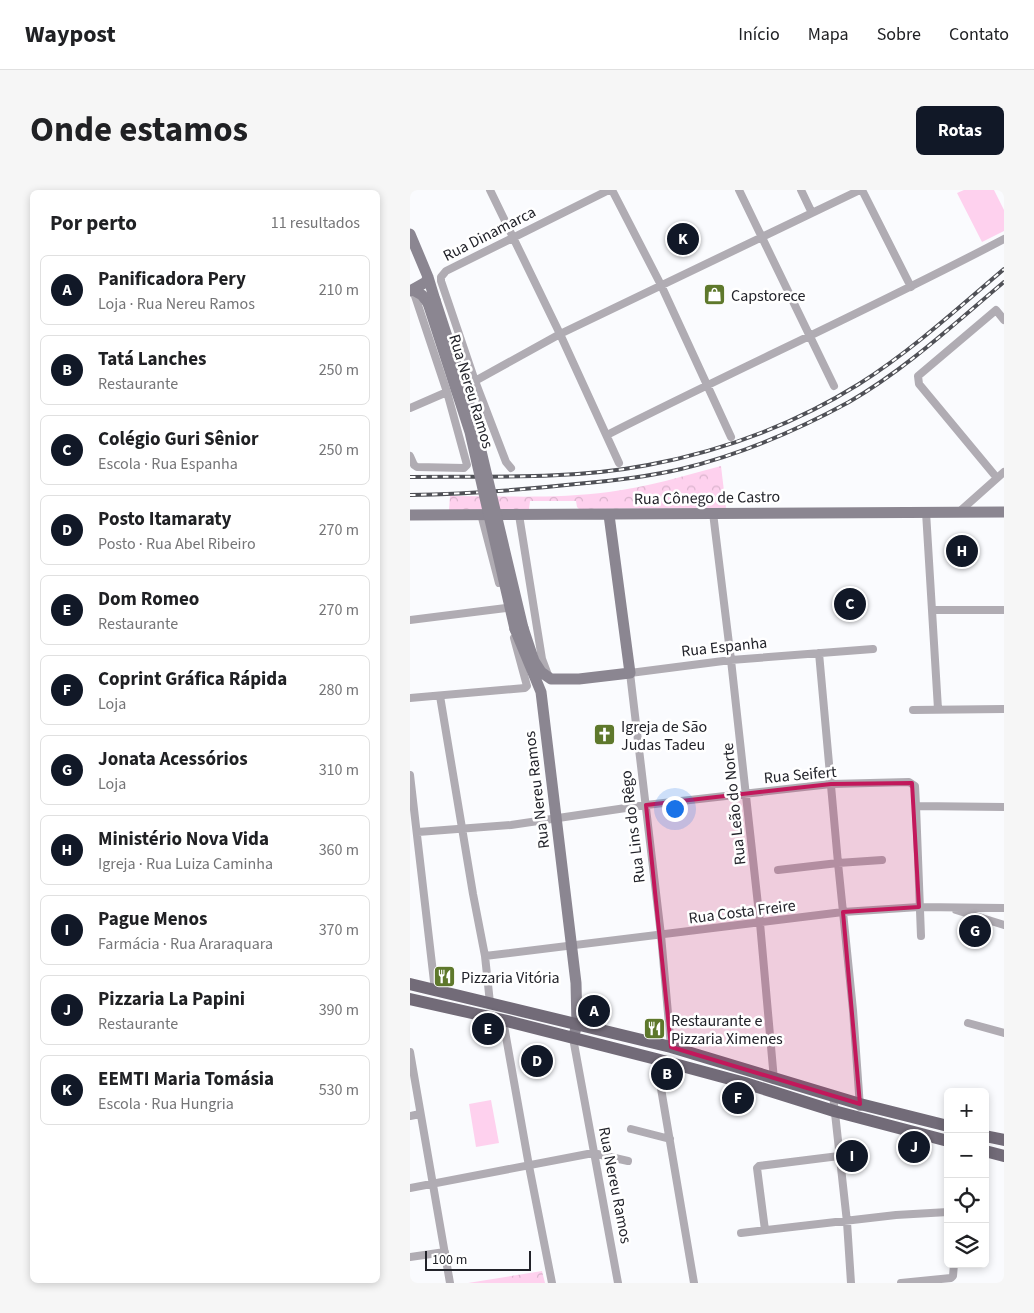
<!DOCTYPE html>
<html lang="pt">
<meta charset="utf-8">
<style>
body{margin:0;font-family:"Source Sans 3",sans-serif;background:#f6f6f6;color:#202124}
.controls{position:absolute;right:15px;bottom:15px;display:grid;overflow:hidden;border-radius:8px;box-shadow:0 2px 8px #0003}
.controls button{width:45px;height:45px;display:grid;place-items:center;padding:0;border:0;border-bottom:1px solid #e0e0e0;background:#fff;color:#202124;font:25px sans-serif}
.scale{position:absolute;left:15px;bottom:12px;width:106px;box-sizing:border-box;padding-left:5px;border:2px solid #22232a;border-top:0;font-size:14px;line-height:18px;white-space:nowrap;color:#22232a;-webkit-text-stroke:4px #fff;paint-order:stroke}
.you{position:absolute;left:264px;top:618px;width:18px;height:18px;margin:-12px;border:4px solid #fff;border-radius:50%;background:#1a73e8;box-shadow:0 0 0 8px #1a73e833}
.badge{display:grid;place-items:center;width:32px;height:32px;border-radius:50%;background:#111827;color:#fff;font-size:16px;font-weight:700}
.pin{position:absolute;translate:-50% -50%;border:2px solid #fff;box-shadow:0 1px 5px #0006}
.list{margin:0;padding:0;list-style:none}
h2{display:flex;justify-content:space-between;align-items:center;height:65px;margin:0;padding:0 20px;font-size:21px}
h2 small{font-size:16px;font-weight:400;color:#757577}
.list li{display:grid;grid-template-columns:32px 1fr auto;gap:15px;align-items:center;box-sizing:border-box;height:70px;margin:0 10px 10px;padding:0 10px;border:1px solid #e0e0e0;border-radius:8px}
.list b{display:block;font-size:19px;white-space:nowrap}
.list p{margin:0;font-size:16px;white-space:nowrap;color:#757577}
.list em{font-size:16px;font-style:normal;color:#757577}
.icon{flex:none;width:28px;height:28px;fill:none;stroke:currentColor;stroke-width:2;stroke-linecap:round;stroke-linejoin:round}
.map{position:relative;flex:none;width:594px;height:1093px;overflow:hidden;border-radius:8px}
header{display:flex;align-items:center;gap:30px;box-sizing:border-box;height:70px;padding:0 25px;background:#fff;border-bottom:1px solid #e0e0e0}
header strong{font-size:24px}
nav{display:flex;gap:28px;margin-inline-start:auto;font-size:18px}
.intro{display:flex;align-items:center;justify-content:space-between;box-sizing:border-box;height:120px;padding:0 30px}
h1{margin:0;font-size:35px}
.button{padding:12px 22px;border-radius:8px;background:#111827;color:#fff;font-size:18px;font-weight:700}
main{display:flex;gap:30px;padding:0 30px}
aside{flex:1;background:#fff;border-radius:8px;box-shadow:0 2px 8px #0003}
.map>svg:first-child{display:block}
.park{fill:url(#park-crowns)}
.pitch{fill:#fed1ee}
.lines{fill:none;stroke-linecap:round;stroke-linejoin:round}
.street{stroke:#b0acb3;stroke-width:8}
.secondary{stroke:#8b8691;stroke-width:11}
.primary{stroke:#726b78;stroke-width:12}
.rail-casing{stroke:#4f5056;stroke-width:4}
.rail{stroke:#fff;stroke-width:2;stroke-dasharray:5.5;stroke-linecap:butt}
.secondary-bridge{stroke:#8b8691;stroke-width:11}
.marked{fill:#c2185b;fill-opacity:0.2;stroke:#c2185b;stroke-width:4;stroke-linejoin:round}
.labels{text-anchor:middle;stroke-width:5;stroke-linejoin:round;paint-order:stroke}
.street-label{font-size:16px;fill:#22232a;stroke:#fff}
.poi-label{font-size:16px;fill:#22232a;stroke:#fff;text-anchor:start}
</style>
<header>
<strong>Waypost</strong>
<nav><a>Início</a><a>Mapa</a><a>Sobre</a><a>Contato</a></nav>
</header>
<div class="intro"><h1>Onde estamos</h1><a class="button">Rotas</a></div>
<main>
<aside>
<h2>Por perto<small>11 resultados</small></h2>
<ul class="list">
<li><span class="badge">A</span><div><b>Panificadora Pery</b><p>Loja · Rua Nereu Ramos</p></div><em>210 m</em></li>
<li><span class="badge">B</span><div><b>Tatá Lanches</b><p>Restaurante</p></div><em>250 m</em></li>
<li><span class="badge">C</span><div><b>Colégio Guri Sênior</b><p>Escola · Rua Espanha</p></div><em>250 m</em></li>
<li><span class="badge">D</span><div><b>Posto Itamaraty</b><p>Posto · Rua Abel Ribeiro</p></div><em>270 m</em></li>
<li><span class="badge">E</span><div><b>Dom Romeo</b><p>Restaurante</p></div><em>270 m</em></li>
<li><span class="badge">F</span><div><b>Coprint Gráfica Rápida</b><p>Loja</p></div><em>280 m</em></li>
<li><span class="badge">G</span><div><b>Jonata Acessórios</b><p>Loja</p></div><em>310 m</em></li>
<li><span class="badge">H</span><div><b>Ministério Nova Vida</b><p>Igreja · Rua Luiza Caminha</p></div><em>360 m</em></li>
<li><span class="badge">I</span><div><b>Pague Menos</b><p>Farmácia · Rua Araraquara</p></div><em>370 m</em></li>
<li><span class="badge">J</span><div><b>Pizzaria La Papini</b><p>Restaurante</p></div><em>390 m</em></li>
<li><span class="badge">K</span><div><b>EEMTI Maria Tomásia</b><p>Escola · Rua Hungria</p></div><em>530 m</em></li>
</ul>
</aside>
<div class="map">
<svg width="594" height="1093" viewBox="0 0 594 1093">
<defs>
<pattern id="park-crowns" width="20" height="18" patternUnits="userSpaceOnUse" patternTransform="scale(1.25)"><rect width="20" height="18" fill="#fed1ee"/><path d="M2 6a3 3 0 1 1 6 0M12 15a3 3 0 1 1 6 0" fill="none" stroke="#d9b3cc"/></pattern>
</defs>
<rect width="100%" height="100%" fill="#fafbfe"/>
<path class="park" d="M 311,276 L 316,318 L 169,319 L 167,317 L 166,311 L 120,311 L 119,319 L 39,320 L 40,306 C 93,306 147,309 199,302 C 237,297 274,286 311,276 Z
M 132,1081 L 135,1093 L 58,1093 Z"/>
<path class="pitch" d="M 554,0 L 584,0 L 594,20 L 594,41 L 572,52 L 547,3 Z
M 81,910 L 89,953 L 66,957 L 59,914 Z"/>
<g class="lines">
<path class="street" d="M 80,0 L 150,144 L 209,273
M 202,0 L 251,95 L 321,247
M 329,0 L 424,196
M 391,0 L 402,23
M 452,0 L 501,97
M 65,191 L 150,144 L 450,0
M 0,218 L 37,202
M 197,245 C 329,178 463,118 594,49
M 0,266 L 4,275 L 7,277 L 54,278 L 57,275 L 37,202 L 3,100
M 101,278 L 96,272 L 65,191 L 31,91 L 31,87 L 36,81 L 199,0
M 587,288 L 509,194 L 508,186 L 586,120 L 594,130
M 516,322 L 528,519
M 549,322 L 594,282
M 303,323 L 321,470 L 350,733 L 364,890
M 71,324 L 89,393
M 109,325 L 132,469 L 138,485
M 523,420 L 594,420
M 0,430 L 96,418
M 409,463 L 428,673 L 443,820 L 450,917
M 30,506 L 63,704 L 75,766 L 80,813
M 0,508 L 115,498 L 117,496 L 104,448
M 503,520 L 594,519
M 0,585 L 25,800
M 506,616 L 594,617
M 8,642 L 101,635 L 236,615 L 421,594 L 499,592 L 505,596 L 506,616 L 511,746
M 368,680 L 428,673 L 472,670
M 546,720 L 594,735
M 75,766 L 433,722 L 509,717 L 594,718
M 93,830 L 119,976 L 142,1093
M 558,833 L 594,843
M 163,848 L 208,1093
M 261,857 L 251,745 L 220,483 L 321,470 L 463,459
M 0,862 L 40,1093
M 246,869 L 284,1093
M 423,905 L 437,1032 L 441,1093
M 0,926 L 10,924
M 221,939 L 260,949
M 0,998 L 183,963 L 218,971
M 355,1040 L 347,978 L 349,976 L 429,966
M 331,1043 L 486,1025 L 538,1022
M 0,1067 L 35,1062
M 491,1093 L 541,1088 L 543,1086 L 544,1074"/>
<path class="secondary" d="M 0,44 L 18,87 L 25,110
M 3,100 L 12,105 L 18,113
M 0,101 L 16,92 L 18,87
M 0,325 L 594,322
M 113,438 L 124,471 L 131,482 L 141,489 L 169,489 L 220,483 L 199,325
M 105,439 L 131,502 L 166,793 L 167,835 L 163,848"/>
<path class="primary" d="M 0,794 L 261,857 L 450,914 L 538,936
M 0,809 L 93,830 L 246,869 L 335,893 L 424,921 L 538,951
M 575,946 L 594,950
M 575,961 L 594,966"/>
<defs>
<path id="rail" d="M 0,287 C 79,286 160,290 238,275 C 312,261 385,234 449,194 C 501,161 547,119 594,79
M 0,305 C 56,304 111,300 166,294 C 201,291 237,287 271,279 C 329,265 386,241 439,212 C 496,179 544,134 594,92"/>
</defs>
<use href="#rail" class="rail-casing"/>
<use href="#rail" class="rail"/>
<path class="secondary-bridge" d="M 25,110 L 62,223 L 113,438
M 18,113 L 60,242 L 105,439"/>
</g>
<path class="marked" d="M 502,593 L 509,717 L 433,722 L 450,914 L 261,857 L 236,615 L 421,594 Z"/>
<defs>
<symbol id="shop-square" viewBox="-11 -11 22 22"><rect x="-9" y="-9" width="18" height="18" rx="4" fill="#5e782c" stroke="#fff"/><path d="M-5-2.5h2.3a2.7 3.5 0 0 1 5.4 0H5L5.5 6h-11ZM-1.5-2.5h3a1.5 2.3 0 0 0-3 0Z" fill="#fff"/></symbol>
<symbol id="church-square" viewBox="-11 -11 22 22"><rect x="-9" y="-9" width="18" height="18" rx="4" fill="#5e782c" stroke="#fff"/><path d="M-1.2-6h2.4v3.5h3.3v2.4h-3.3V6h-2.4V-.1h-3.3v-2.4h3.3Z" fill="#fff"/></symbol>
<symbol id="restaurant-square" viewBox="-11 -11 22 22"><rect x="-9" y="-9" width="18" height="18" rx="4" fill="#5e782c" stroke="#fff"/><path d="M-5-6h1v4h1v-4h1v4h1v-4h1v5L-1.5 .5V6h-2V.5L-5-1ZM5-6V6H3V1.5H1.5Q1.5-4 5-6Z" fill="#fff"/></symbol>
</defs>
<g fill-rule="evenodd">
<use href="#shop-square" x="292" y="92" width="25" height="25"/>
<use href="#church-square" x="182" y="532" width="25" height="25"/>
<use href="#restaurant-square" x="22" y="774" width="25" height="25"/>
<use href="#restaurant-square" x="232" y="826" width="25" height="25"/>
</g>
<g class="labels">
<g class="street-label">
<text transform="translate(79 43) rotate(-27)" y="6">Rua Dinamarca</text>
<text transform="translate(62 201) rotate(73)" y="6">Rua Nereu Ramos</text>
<text transform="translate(297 307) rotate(-1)" y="6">Rua Cônego de Castro</text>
<text transform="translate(314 456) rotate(-6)" y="6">Rua Espanha</text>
<text transform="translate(390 584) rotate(-5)" y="6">Rua Seifert</text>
<text transform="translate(126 600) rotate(-97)" y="6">Rua Nereu Ramos</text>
<text transform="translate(323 614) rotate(-96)" y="6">Rua Leão do Norte</text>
<text transform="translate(222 637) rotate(-97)" y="6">Rua Lins do Rêgo</text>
<text transform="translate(332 721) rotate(-7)" y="6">Rua Costa Freire</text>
<text transform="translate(206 995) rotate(79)" y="6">Rua Nereu Ramos</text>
</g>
<g class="poi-label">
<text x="321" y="111">Capstorece</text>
<text x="211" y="542">Igreja de São<tspan x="211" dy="18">Judas Tadeu</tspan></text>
<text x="51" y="793">Pizzaria Vitória</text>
<text x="261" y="836">Restaurante e<tspan x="261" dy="18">Pizzaria Ximenes</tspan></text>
</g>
</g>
</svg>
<div class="controls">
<button>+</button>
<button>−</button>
<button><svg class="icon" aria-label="locate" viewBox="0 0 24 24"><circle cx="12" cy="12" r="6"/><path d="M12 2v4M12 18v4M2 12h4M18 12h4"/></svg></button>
<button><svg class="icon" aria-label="layers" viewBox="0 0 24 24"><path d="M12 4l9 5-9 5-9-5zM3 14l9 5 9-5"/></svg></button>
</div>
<div class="scale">100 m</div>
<div class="you"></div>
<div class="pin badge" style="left:184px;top:821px">A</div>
<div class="pin badge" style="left:257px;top:884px">B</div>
<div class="pin badge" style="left:440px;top:414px">C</div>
<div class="pin badge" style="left:127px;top:871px">D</div>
<div class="pin badge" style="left:78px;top:839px">E</div>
<div class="pin badge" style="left:328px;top:908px">F</div>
<div class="pin badge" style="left:565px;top:741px">G</div>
<div class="pin badge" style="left:552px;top:361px">H</div>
<div class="pin badge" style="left:442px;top:966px">I</div>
<div class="pin badge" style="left:504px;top:957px">J</div>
<div class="pin badge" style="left:273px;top:49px">K</div>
</div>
</main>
